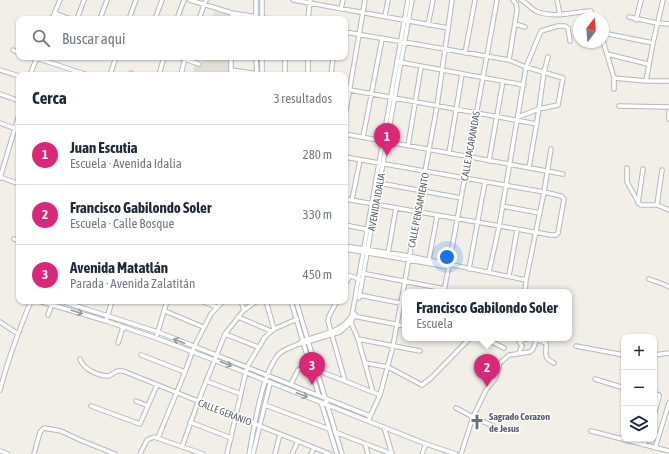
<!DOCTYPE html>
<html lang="es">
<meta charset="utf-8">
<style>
body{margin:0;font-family:"Asap Condensed",sans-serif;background:#f2f2f3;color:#1f2937}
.controls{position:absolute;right:12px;bottom:12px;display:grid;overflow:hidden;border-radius:8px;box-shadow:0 1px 3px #0004}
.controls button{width:36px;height:36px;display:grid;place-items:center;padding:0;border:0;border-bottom:1px solid #e0e1e3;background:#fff;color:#1f2937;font:20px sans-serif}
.compass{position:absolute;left:573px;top:12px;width:36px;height:36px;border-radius:50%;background:#fff;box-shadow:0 1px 3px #0004;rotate:16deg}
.you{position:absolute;left:447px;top:257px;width:14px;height:14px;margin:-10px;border:3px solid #fff;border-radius:50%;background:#1a73e8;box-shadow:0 0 0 6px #1a73e833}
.badge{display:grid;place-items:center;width:26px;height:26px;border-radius:50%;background:#db2777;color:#fff;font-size:13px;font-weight:700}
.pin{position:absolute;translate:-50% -33px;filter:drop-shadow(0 1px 2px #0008)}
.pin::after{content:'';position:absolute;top:21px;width:14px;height:12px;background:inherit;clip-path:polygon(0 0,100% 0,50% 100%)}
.popup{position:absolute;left:402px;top:289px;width:170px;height:52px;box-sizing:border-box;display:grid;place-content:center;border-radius:8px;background:#fff;filter:drop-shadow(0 1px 3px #0005);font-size:13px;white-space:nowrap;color:#747a83}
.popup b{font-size:15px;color:#1f2937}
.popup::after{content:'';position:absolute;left:50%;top:100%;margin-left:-8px;border:8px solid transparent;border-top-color:#fff}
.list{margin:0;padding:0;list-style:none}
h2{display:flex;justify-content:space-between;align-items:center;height:52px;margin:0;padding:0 16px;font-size:17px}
h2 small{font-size:13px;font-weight:400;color:#747a83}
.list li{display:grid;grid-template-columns:26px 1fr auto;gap:12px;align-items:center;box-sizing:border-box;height:60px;padding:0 16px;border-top:1px solid #e0e1e3}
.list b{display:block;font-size:15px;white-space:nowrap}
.list p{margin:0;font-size:13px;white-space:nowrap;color:#747a83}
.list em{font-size:13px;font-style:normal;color:#747a83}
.icon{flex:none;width:22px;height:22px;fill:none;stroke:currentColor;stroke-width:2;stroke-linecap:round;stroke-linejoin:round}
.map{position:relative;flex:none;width:669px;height:454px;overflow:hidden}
.search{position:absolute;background:#fff;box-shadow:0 1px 3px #0004;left:16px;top:16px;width:332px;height:44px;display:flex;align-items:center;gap:10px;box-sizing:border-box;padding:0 14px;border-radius:8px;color:#747a83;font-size:15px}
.panel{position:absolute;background:#fff;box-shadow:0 1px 3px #0004;left:16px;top:72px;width:332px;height:232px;border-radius:8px}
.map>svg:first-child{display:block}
.education{fill:#e1ded6}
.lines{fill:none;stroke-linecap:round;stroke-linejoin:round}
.minor-casing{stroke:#b5b8bc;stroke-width:5.5}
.minor{stroke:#fff;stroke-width:3.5}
.oneway{stroke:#979a9d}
.labels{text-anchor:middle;stroke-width:3;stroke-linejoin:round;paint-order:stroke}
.street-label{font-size:10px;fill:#5f6368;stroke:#fff}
.worship-label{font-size:10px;font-weight:bold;fill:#5b616d;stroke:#fff;text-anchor:start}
</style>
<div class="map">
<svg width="669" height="454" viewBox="0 0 669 454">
<rect width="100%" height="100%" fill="#f1efe8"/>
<path class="education" d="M 214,12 L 230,14 L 230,19 L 212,19 Z
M 203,57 L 230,57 L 230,72 L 223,72 L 223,75 L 193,75 L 194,64 L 201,66 Z"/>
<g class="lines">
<defs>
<path id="minor" d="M 190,0 L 232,13 L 269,19
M 293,0 L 448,28
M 452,0 L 437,106 L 393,346 L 380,395 L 368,421 L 426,444 L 456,454
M 521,0 C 527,3 532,10 538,12 C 555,18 574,12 591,11 L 593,18
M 557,0 L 560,15
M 341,9 L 343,0
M 55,13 L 70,19
M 385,16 L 388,0
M 629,17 L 657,23 L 669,24
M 52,19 L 60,0
M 77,19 L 84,0
M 100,19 L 107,0
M 129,19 L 136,0
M 155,19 L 162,0
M 177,19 L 184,0
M 199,19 L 206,0
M 231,19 L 232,13
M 256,19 L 256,0
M 262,19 L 262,0
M 308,19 L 310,0
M 636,20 L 641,0
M 515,24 L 525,27
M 428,25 L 433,0
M 345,32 L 509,60 L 526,67 L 563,78 L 558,105 L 539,109 L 518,117
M 603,33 L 653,43
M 603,41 L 614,78 L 614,89
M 13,50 L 19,53
M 465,53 L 475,0
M 607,54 L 648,64
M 33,57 L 88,75
M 178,57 L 199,64
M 256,57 L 257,75
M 262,57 L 262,75
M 308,57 L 308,75
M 509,60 L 517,10 L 516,4 L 513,0
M 399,62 L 524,85
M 0,70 L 19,76
M 231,70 L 266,75
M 30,75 L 37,57
M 110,75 L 116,57
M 130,75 L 131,73
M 159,75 L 164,57
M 181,75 L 185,57
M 231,75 L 231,57
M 285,75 L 285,57
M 331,75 L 333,57
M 614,78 L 646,81 L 669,81
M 646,81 L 653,43 L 663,0
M 345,89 L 537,124
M 0,94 L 19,101
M 619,106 L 669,107
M 669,111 L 669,119
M 345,116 L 365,0
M 0,123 L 19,130
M 345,134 L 563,174
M 363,137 L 382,39
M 408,146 L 421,67
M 449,153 L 462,74
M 345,157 L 544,192 L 561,196 L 564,199 L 558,233 L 556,235 L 551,235 L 345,199
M 489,161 L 503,81
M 529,168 L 539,109 L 544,72 L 548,57
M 627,168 L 627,182 L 637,200
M 643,169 L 638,203 L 641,205 L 657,205 L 669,210
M 0,177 L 19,184
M 0,178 L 19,115
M 379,183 L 461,198
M 352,200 L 360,160
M 657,205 L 662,170
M 502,206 L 540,213
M 345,225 L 370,230
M 14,239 L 19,241
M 345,246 L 409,256 L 526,280
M 345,249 L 449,267
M 388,253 L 396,208
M 429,260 L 437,216
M 469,269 L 485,182
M 489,272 L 499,227 L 526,67 L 541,31 L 558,26 L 565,26 L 568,28 L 570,41
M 361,273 L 445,289
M 345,274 L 359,279
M 509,276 L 517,230
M 649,279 C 656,282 663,283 669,287
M 345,285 L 350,276
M 444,292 L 497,0
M 525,292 L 526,280 L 544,192 L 551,149
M 359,295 L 405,304
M 359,298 L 412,0
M 39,301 L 106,321 L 156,338 L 214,360 L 368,421
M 61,301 L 158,332 L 370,416
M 201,301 L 217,307
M 241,301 L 244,310
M 266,301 L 274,329
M 291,301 L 319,396
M 296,301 L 342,454
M 337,301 L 329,316 L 328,321 L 345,381
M 165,311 L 203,327
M 48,315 L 53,301
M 353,316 L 405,326
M 238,317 L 271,331
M 106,321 L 112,301
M 0,322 L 18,334
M 351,322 L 358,339 L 373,392
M 225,334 L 258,347
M 156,338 L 167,301
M 484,338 L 504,348
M 520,338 L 519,341 L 530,338
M 358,339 L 420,351
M 118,343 L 123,327
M 300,344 L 340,332 L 351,322 L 355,314
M 576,346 L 624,355
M 519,353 L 522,346 L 519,341
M 141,355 L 185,372
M 654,355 L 669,353
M 80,359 C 83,369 98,376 109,376 L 117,371 L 123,371 L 330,454
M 365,363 L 388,367 L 422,385 L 431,378 L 470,338
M 317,370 L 380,395
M 595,379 L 624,388
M 206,381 L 241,394
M 291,384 L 298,370 L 304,367 L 311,368
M 0,390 C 8,359 19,330 31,301
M 654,393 L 659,395 L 659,397 L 654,415
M 136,401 L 148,406
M 321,402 L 337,454
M 265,405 L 329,429
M 91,406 L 140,424 L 157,385
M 456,408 L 473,417 L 493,426
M 190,422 L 231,438
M 384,427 L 392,454
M 591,431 L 669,451
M 335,432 L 392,454
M 158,438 L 185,372 L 194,347 L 211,314 L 223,301
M 365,444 L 368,454
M 644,445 L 646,439
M 182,447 L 198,402 L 225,334 L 244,310 L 257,301
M 655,448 L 669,403
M 0,451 L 8,454
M 34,454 L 40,432 L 44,428 L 61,431 L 80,440 L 115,454
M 140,454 L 147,440 L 154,437 L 203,454
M 227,454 L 247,367 L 265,337 L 274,329 L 297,319
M 249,454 C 254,429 262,372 279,354 C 286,347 296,347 303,341 C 320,334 342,333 352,315 L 408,0
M 253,454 L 270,383
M 275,454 L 280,434
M 292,454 L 298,441
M 311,454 L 314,448
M 422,454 L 426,444
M 461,454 L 473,417 L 486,390 L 495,379 L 500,363 L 509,355 L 530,352 L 533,349 L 536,341 L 538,340 L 546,343 C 547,354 542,357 554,363"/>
</defs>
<use href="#minor" class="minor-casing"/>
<use href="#minor" class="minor"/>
</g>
<defs><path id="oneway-shaft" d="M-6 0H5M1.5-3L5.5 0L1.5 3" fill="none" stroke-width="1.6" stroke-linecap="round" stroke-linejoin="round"/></defs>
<g class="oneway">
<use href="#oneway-shaft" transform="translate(77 312) rotate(17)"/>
<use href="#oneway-shaft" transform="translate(179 341) rotate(-158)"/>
<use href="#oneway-shaft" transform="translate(226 364) rotate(22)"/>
<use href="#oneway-shaft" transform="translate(302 395) rotate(21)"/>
</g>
<defs>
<symbol id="church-bare" viewBox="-9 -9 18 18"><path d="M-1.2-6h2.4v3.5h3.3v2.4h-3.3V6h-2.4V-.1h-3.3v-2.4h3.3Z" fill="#6b7280" stroke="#fff" stroke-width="2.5" paint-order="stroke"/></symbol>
</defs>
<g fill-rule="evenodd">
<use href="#church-bare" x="466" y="411" width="22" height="22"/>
</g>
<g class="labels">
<g class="street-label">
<text transform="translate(470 146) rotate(-80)" y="4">CALLE JACARANDAS</text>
<text transform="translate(376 202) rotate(-80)" y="4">AVENIDA IDALIA</text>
<text transform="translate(418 210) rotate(-79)" y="4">CALLE PENSAMIENTO</text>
<text transform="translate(225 412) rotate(21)" y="4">CALLE GERANIO</text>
</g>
<g class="worship-label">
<text x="489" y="420">Sagrado Corazon<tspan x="489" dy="12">de Jesus</tspan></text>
</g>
</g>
</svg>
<div class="controls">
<button>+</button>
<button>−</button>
<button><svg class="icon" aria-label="layers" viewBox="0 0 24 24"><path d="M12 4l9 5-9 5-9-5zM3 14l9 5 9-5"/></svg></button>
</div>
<svg class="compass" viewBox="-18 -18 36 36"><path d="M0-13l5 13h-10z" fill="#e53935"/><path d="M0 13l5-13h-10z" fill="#747a83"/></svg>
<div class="you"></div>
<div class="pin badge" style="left:387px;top:156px">1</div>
<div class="pin badge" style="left:487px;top:387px">2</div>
<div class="popup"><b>Francisco Gabilondo Soler</b>Escuela</div>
<div class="pin badge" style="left:312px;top:385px">3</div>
<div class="search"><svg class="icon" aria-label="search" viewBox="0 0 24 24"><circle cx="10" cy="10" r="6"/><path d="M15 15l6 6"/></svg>Buscar aquí</div>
<section class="panel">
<h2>Cerca<small>3 resultados</small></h2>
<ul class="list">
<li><span class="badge">1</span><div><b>Juan Escutia</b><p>Escuela · Avenida Idalia</p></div><em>280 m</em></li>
<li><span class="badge">2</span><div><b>Francisco Gabilondo Soler</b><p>Escuela · Calle Bosque</p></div><em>330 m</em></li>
<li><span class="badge">3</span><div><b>Avenida Matatlán</b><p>Parada · Avenida Zalatitán</p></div><em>450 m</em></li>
</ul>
</section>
</div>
